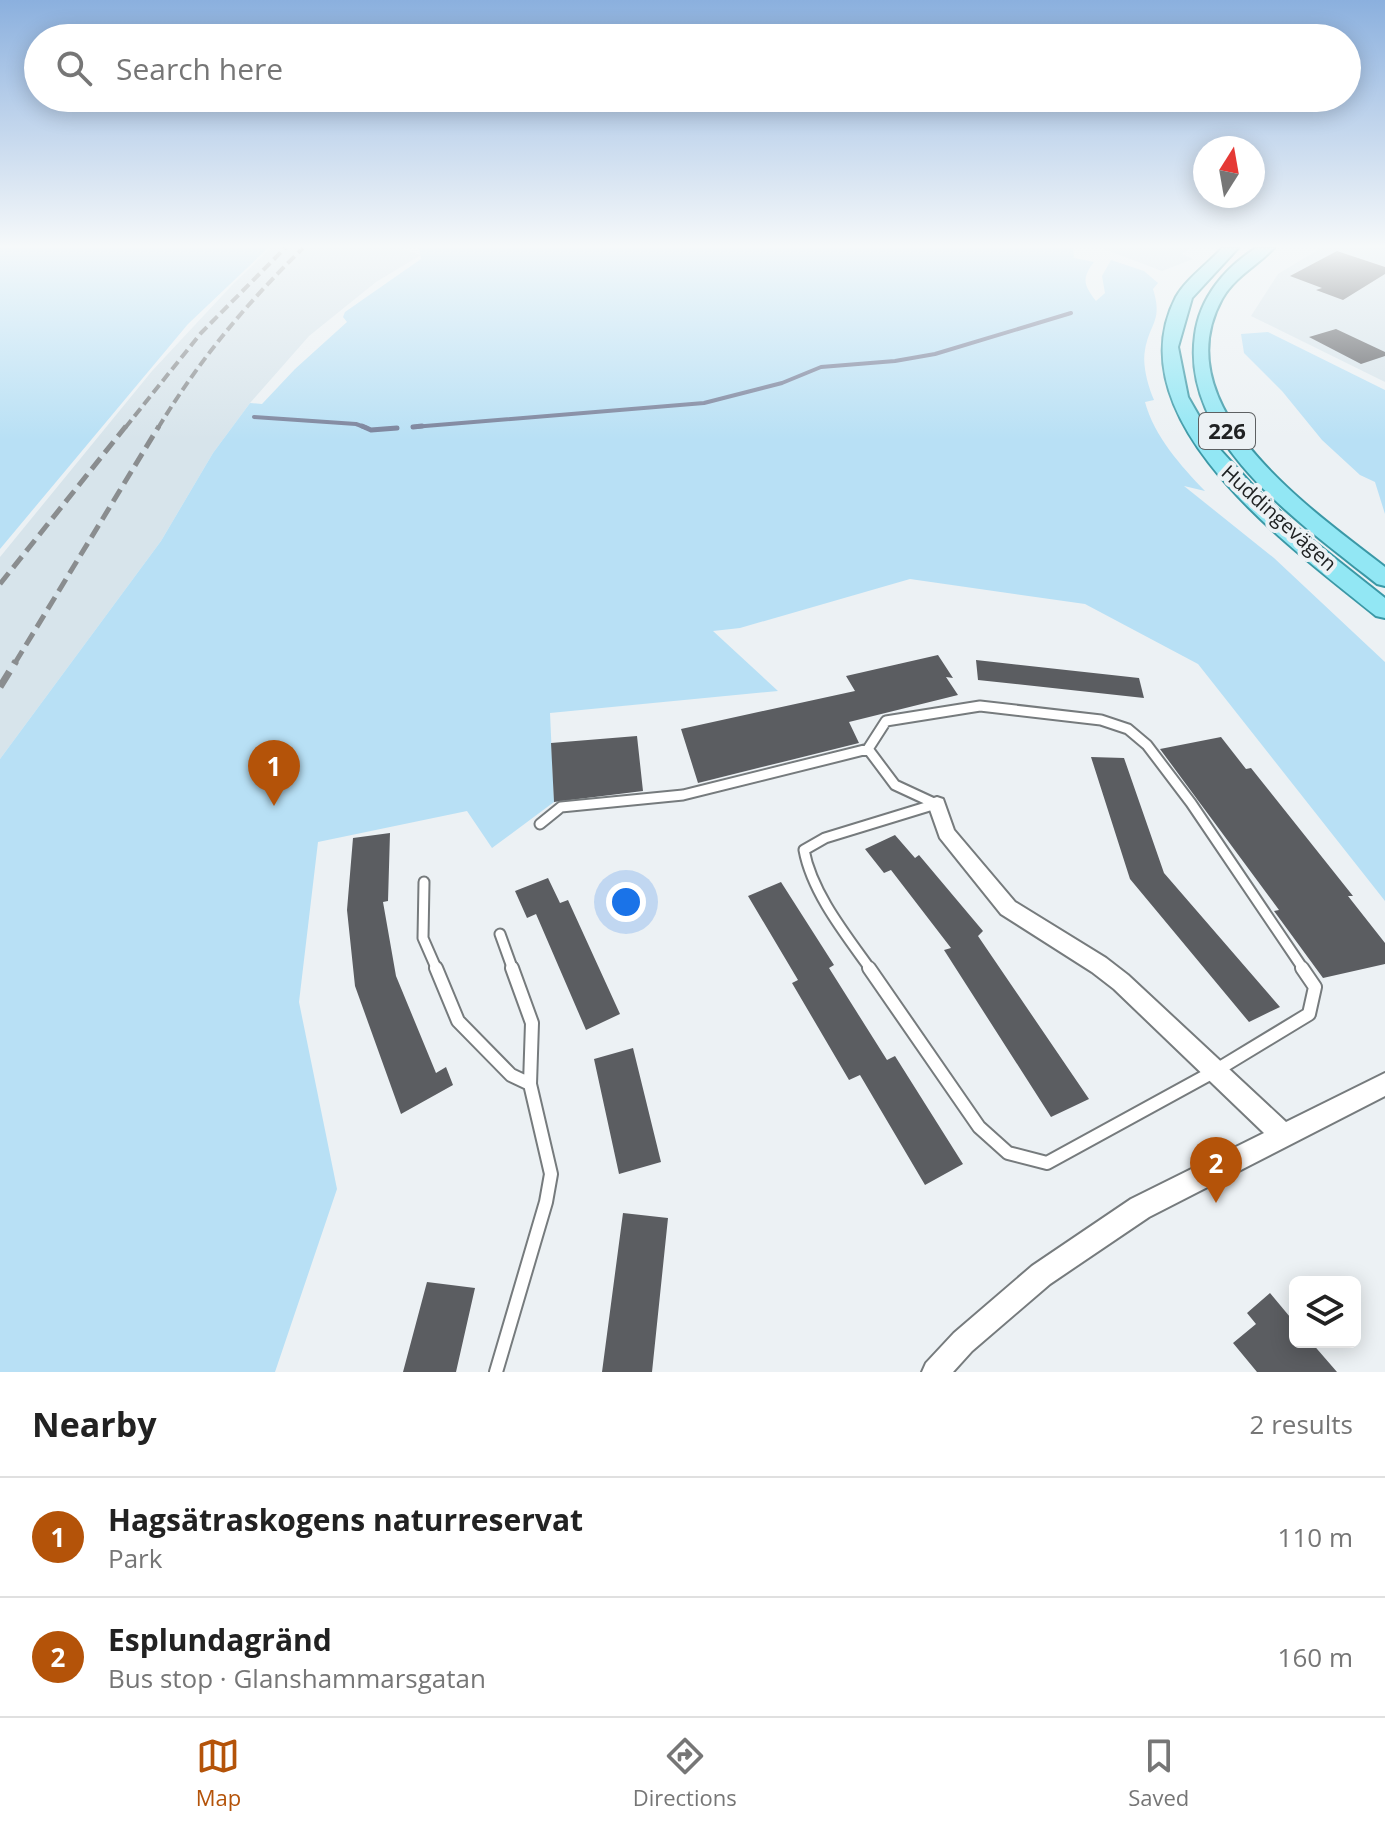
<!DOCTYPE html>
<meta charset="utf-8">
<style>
body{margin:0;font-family:"Open Sans",sans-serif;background:#f6f6f6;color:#222}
.controls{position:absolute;right:24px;bottom:24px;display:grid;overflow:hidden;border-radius:12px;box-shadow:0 4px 20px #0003}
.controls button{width:72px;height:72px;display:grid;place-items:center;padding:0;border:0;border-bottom:2px solid #e0e0e0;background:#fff;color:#222;font:40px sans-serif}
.compass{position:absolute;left:1193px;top:136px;width:72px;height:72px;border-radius:50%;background:#fff;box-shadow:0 4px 20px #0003;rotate:11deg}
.you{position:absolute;left:626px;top:902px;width:28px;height:28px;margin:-20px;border:6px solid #fff;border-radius:50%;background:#1a73e8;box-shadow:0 0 0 12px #1a73e833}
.badge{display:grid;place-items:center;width:52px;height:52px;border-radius:50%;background:#b45309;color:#fff;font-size:26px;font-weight:700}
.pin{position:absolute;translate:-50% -66px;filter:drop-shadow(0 2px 4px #0008)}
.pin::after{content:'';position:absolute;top:42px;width:28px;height:24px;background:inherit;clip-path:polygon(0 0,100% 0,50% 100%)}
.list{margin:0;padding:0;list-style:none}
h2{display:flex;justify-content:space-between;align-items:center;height:104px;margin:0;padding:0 32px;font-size:34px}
h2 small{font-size:26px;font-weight:400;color:#767676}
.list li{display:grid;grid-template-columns:52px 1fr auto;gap:24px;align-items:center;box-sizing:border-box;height:120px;padding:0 32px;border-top:2px solid #e0e0e0}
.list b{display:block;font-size:30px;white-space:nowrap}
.list p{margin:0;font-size:26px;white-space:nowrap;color:#767676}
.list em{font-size:26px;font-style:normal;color:#767676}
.icon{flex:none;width:44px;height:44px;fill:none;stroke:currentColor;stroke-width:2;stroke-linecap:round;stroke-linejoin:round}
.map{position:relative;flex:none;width:1385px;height:1372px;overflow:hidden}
.search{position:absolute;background:#fff;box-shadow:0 4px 20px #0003;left:24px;right:24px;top:24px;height:88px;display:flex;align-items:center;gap:20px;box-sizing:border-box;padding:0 28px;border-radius:44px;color:#767676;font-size:30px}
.sheet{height:344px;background:#fff}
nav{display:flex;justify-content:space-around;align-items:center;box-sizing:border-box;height:112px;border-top:2px solid #e0e0e0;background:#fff;font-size:22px;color:#767676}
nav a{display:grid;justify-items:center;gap:4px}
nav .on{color:#b45309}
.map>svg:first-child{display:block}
.built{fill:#d7e4eb}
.green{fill:#b8e0f5}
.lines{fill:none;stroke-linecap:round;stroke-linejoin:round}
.stream-far1{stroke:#7a829b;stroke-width:4}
.stream{stroke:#7a829b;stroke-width:5}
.building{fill:#5b5d61}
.lane-far1-casing{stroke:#767b7d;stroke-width:13}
.lane-casing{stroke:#767b7d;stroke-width:16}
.street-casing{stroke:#767b7d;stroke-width:4}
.primary-casing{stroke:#3b98a6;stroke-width:4}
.lane-far1{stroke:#fff;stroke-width:9}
.lane{stroke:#fff;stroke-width:12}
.street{fill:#fff;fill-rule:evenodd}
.primary{fill:#92e7f4;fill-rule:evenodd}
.rail-far2{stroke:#8a8d8f;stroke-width:4;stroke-dasharray:10 5;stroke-linecap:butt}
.rail-far1{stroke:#8a8d8f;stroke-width:5;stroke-dasharray:14 7;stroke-linecap:butt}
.rail{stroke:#8a8d8f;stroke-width:7;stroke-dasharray:18 9;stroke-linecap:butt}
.labels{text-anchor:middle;stroke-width:8;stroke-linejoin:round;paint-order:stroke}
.far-street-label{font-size:20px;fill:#202223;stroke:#ecf1f4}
.shield{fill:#ecf1f4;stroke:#5d6062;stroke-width:2}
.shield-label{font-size:22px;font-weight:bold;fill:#202223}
</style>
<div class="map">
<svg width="1385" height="1372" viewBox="0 0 1385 1372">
<rect width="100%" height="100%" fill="#ecf1f4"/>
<path class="built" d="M 271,248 L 399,248 L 421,255 L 376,282 L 309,336 L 250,403 L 213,453 L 161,541 L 0,759 L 0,557 L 152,371 L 234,283 Z
M 1101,248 L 1191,248 L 1182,254 L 1193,259 L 1162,271 Z
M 1321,248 L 1385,248 L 1385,382 L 1251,316 L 1278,274 Z"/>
<path class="green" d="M 0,248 L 268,248 L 188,324 L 0,549 Z
M 419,248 L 1073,248 L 1074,258 L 1094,262 C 1081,279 1084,285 1096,301 L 1105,293 L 1102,276 L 1111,260 L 1144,271 L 1158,283 L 1153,289 C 1163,321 1150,322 1145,350 C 1142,365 1148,386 1154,400 L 1145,402 C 1154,436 1181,466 1205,491 L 1184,486 L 1274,558 L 1385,662 L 1385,901 L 1198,664 L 1085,604 L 910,579 L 740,628 L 713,631 L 778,691 L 550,713 L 554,802 L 492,848 L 467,811 L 318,842 L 299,1002 L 337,1189 L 275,1372 L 0,1372 L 0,759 L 161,541 L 213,453 L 250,403 L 262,404 L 295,369 L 347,322 L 343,317 L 345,312 L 421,259 Z
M 1268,332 L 1385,390 L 1385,514 L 1375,482 L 1360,475 L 1322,440 L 1282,391 L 1244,353 L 1241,334 Z"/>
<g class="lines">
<path class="stream-far1" d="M 254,417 L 356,424 L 367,428
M 413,427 L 704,403 L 782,383 L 821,367 L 895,361 L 935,354 L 1071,313
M 393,428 L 397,428"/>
<path class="stream" d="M 362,426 L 371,430 L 397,428
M 413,427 L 422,426"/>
</g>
<path class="building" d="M 1337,251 L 1385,267 L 1385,274 L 1343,300 L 1316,290 L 1322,288 L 1290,276 Z
M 1336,329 L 1385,352 L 1385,356 L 1361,364 L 1309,337 Z
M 938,655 L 953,678 L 946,677 L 958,695 L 849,722 L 859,743 L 698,783 L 681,729 L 855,691 L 846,676 Z
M 976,660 L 1139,678 L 1144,698 L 978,680 Z
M 637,736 L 643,791 L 554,802 L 551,743 Z
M 1221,737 L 1246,769 L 1251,768 L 1353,896 L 1348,896 L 1385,943 L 1385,964 L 1323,978 L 1274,911 L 1279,910 L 1160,749 Z
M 1091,757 L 1124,758 L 1164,873 L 1280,1007 L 1249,1022 L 1130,879 Z
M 390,833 L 388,901 L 383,902 L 396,976 L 436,1073 L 446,1067 L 453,1085 L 401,1114 L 355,986 L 347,910 L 353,838 Z
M 895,835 L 915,858 L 919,855 L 983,931 L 978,936 L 1089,1099 L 1051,1117 L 944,950 L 951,948 L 891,870 L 884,873 L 865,849 Z
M 548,878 L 560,903 L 568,900 L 620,1014 L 586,1030 L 536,914 L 527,918 L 515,891 Z
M 781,882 L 834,965 L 829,968 L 887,1060 L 895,1056 L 963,1164 L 925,1185 L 860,1075 L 849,1080 L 792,983 L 798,980 L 748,896 Z
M 633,1048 L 661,1162 L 619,1174 L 594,1059 Z
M 623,1213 L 668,1218 L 652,1372 L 602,1372 Z
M 427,1282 L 475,1288 L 456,1372 L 403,1372 Z
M 1270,1293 L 1295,1323 L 1295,1342 L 1311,1342 L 1337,1372 L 1257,1372 L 1233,1343 L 1256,1324 L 1247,1313 Z"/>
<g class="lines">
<defs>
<path id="lane-far1" d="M 868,749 L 886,721 L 980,706 L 1101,720 L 1128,729 L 1147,745 L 1191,803 L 1304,970
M 540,824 L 561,807 L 683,795 L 868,749 L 895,785 L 936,804
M 424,882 L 423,938 L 437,970
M 500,934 L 513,970
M 871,970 C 846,935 812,893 804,850 L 825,838 L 936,804"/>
<path id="lane" d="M 436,968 L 458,1021 L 511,1075 L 530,1084
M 869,968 L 979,1127 L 1008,1153 L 1047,1163 L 1215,1071 L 1309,1014 L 1315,987 L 1302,968
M 496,1372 L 546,1202 L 551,1174 L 530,1084 L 532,1023 L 512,968"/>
<path id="street" d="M 937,797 L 943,799 L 954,830 L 1015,902 L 1106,958 L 1128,975 L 1286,1122 L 1385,1073 L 1385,1096 L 1149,1217 L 1050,1284 L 972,1351 L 953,1372 L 922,1372 L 926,1363 L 954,1333 L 1032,1266 L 1131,1199 L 1264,1133 L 1114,989 L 1092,972 L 1001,914 L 940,838 L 928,804 L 931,799 Z"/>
<path id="primary" d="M 1222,248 L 1238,248 L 1192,298 L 1178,347 L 1188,397 L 1215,444 L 1256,489 L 1303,533 L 1385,598 L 1385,618 L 1376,616 C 1294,549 1112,421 1176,297 C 1186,279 1209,263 1222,248 Z
M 1256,248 L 1274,248 C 1257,266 1235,276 1222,299 C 1162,408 1313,511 1385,567 L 1385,586 L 1377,584 C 1303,525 1180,442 1195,335 C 1200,297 1225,268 1256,248 Z"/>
</defs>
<use href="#lane-far1" class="lane-far1-casing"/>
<use href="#lane" class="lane-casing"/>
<use href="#street" class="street-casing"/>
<use href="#primary" class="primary-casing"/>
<use href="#lane-far1" class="lane-far1"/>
<use href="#lane" class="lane"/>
<use href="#street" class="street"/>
<use href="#primary" class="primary"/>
<path class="rail-far2" d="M 125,428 L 201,333 L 285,248
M 158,428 C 200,359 245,305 303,248"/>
<path class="rail-far1" d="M 0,584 L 126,426
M 15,663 L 159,426"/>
<path class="rail" d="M 0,687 L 16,661"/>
</g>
<linearGradient id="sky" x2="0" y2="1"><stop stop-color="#8bb0de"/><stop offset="0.56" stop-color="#f6f9fa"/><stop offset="1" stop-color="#f6f9fa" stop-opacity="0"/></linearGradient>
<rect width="1385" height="440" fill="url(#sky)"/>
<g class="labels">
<g class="far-street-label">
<text transform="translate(1279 518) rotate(42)" y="7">Huddingevägen</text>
</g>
<rect class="shield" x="1199" y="413" width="56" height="36" rx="6"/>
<g class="shield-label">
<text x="1227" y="439">226</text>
</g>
</g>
</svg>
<div class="controls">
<button><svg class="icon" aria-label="layers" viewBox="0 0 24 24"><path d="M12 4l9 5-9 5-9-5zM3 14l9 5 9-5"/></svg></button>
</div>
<svg class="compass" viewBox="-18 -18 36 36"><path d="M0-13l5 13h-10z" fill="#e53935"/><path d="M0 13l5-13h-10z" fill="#767676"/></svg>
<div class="you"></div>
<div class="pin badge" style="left:274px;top:806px">1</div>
<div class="pin badge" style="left:1216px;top:1203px">2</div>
<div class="search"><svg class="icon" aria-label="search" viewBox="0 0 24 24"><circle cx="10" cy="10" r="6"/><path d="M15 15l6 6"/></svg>Search here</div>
</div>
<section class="sheet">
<h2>Nearby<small>2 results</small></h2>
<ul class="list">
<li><span class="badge">1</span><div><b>Hagsätraskogens naturreservat</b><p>Park</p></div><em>110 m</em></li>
<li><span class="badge">2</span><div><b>Esplundagränd</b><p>Bus stop · Glanshammarsgatan</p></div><em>160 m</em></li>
</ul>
</section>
<nav>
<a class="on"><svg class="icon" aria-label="map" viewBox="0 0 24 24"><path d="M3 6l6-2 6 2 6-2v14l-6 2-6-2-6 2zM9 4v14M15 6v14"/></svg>Map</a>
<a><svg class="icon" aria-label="directions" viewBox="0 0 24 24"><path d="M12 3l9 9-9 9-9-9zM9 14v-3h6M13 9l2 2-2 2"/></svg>Directions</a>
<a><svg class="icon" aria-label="saved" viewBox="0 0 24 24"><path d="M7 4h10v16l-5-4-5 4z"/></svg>Saved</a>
</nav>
